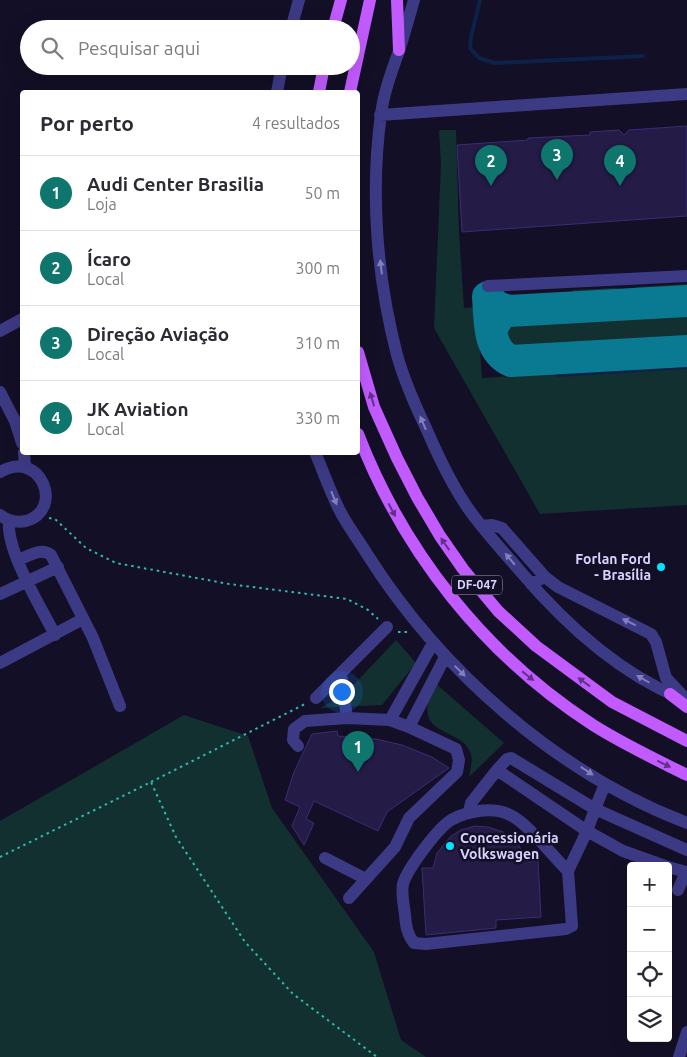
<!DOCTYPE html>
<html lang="pt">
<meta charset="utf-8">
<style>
body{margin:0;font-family:Ubuntu,sans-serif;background:#f2f2f3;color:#2b2b33}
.controls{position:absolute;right:15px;bottom:15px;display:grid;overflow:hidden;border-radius:5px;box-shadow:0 5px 20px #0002}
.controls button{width:45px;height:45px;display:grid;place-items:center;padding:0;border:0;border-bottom:1px solid #e1e1e2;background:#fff;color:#2b2b33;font:25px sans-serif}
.you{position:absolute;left:341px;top:691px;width:18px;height:18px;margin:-12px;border:4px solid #fff;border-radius:50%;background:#1a73e8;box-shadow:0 0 0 8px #1a73e833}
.badge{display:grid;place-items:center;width:32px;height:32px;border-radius:50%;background:#0f766e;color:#fff;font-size:16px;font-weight:700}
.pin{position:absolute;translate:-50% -41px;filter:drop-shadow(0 1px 2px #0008)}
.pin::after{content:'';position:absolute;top:26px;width:18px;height:15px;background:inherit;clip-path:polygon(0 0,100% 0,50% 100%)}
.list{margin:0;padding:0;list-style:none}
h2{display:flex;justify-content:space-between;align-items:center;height:65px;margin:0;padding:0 20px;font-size:21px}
h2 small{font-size:16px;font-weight:400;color:#7c7c81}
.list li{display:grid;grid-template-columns:32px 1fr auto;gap:15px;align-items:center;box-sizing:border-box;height:75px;padding:0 20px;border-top:1px solid #e1e1e2}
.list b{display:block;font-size:19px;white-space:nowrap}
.list p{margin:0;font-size:16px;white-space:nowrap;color:#7c7c81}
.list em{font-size:16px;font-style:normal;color:#7c7c81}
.icon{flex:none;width:28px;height:28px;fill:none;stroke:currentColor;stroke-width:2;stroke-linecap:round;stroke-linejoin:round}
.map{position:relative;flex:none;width:687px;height:1057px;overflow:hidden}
.search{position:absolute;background:#fff;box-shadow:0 5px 20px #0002;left:20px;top:20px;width:340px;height:55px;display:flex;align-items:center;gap:12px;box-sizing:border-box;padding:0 18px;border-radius:28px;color:#7c7c81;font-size:19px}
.panel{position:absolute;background:#fff;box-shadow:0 5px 20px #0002;left:20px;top:90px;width:340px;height:365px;border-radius:5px}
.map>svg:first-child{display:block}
.green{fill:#12302f}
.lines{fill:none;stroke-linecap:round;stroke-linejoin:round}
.stream{stroke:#0c2248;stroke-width:4}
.taxiway{stroke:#0a7a92;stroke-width:32}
.building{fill:#241b47;stroke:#3b2d73}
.path{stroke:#2fb8b0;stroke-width:2;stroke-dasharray:2.5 4;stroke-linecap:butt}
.minor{stroke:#3d3a85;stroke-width:12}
.major{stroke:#c25bff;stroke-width:12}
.oneway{fill:#837fbc}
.oneway2{fill:#623188}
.poi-dot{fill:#00e5ff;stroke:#130f26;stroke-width:2}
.labels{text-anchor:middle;stroke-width:5;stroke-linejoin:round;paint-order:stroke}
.shield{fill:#130f26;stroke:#9e99be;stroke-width:1}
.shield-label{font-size:12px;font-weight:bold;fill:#d9d4ff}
.poi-label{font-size:14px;font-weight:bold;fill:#d9d4ff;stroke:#130f26;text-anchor:end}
</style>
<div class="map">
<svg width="687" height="1057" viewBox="0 0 687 1057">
<rect width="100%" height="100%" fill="#130f26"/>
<path class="green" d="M 439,130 L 456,130 L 459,232 L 464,308 L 477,307 L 482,378 L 687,365 L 687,505 L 540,514 L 434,328 L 441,164 Z
M 687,284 L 687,294 C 673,295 642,302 635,287 Z
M 616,288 C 603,300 585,307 572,290 Z
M 553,293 C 547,304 528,308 519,299 L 518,295 Z
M 687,310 L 687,347 L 518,353 C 508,346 507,341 507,329 L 513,324 L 522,321 Z
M 396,640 L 416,663 L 382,705 L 320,708 L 345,694 Z
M 435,683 L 504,743 L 469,777 C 470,771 473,761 471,754 C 460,724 408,740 435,683 Z
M 184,715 L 248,736 L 272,808 L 374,952 L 401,1040 L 426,1057 L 0,1057 L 0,821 Z"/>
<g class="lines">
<path class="stream" d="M 480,0 L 471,37 L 470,48 L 479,58 L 495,63 L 643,56
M 558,375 L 687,367"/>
<path class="taxiway" d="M 508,311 L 495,306 L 488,297 C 490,320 487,350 511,361 L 687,351
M 493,326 L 500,314 L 508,311 L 687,301"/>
</g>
<path class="building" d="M 687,126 L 687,216 L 462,232 L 457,145 L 528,140 L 528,138 L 590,135 L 590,132 L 619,130 L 624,135 L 629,130 Z
M 337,731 L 338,736 L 376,739 L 402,745 L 432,757 L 449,768 L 387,812 L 378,831 L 314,801 L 306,819 L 314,823 L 304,845 L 292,826 L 300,807 L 285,800 L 294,772 L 312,734 Z
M 475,826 L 488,827 L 503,832 L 518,844 L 528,862 L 538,861 L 541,917 L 496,920 L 496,928 L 426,935 L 422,868 L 433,868 L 437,853 L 451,836 L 461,830 Z"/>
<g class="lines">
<path class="path" d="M 49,518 L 55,519 L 86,548 L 116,563 L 229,584 L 347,599 L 368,610 L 378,619
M 398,632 L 409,632
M 151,782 L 305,704
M 0,857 L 151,782 L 176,837 L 245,942 L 293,994 L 377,1057"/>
<path class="minor" d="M 414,0 C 409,17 404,35 399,51 C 391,73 384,92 381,114 C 370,194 377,278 397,355 C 404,380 415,405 426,428 C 438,456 452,486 470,511 C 485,532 504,552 520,571 C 564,623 617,672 680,698
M 291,29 L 299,0
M 277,92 L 282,66
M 380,115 L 687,94
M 488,286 L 687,276
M 0,331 L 22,319
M 0,392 L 15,421 L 22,443
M 24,452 L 25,467
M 315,452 C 323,471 330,491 339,509 C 346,524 358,539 367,554 C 441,671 557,773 687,823
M 0,472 C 41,448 65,510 26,521 C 16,523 8,521 0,515
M 9,521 C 6,551 41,607 55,635
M 482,526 L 492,525 L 502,528 L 545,577
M 18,560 C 29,556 41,547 51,555 L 93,638 L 120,706
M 531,584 L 545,577 L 558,587 L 651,634 L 656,642 L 666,678 L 685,698
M 0,594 L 58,567
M 0,663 L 83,619
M 341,673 L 347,718
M 316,698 L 387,627
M 390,720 L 433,643
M 409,727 L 445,657
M 298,746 L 293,740 L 294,729 L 305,721 L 347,718 L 390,720 L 409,727 L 456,749 L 459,760 L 457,772 L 409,818 L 395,847 L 349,898
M 497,770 L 507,759 L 511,758 L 595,809 L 587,831 L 568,871 L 572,926 L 566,929 L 426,944 L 414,943 C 407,934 406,926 405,915 C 404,905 401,893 403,884 C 407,869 438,828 451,820 C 467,811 493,806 510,815 C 528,823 553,857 568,871
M 605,784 L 595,809 L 687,850
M 469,812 L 471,803 L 497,770 L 587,831 L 623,851 L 665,866
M 325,858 L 366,879
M 668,867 L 686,872 L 678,890
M 679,1057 L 687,1032"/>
<path class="major" d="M 397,0 L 399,50
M 333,29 L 341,0
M 319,92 L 324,66
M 350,92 L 370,0
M 358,352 L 374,407 L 397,458 L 417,497 L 440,536 L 463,569 L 498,611 L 536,646 L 612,702 L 687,741
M 358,434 C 404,553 485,655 593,725 C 623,744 655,759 687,775
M 670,694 L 687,707"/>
</g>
<defs><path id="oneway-solid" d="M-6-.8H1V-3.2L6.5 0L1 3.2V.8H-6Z" transform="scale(1.25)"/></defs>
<g class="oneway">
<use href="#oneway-solid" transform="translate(381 267) rotate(-97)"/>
<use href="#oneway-solid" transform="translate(423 423) rotate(-113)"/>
<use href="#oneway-solid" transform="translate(334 498) rotate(68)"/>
<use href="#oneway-solid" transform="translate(510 559) rotate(-130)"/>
<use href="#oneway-solid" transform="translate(629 622) rotate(-154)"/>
<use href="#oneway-solid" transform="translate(460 671) rotate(45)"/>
<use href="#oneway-solid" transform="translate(643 679) rotate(-150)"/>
<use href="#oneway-solid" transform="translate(587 771) rotate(33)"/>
</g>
<g class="oneway2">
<use href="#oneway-solid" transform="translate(372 399) rotate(-107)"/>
<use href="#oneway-solid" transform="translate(392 510) rotate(62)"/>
<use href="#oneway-solid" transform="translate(445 544) rotate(-125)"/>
<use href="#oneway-solid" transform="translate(528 676) rotate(38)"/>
<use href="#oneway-solid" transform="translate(584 682) rotate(-144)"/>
<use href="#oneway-solid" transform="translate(664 764) rotate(26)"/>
</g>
<g class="poi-dot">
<circle cx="661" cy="567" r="5"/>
<circle cx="450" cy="846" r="5"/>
</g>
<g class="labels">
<rect class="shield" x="452" y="575.5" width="50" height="19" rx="4"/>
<g class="shield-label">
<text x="477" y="589">DF-047</text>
</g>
<g class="poi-label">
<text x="651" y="564">Forlan Ford<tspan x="651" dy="16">- Brasília</tspan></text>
<text x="460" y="843" text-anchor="start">Concessionária<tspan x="460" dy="16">Volkswagen</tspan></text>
</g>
</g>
</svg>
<div class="controls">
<button>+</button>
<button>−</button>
<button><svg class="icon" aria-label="locate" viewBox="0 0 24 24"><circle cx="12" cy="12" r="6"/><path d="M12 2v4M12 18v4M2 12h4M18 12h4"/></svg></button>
<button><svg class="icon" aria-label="layers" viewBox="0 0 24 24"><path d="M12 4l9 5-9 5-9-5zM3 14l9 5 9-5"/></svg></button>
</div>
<div class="you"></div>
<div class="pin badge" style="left:358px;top:772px">1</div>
<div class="pin badge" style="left:491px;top:186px">2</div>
<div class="pin badge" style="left:557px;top:180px">3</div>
<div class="pin badge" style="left:620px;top:186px">4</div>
<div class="search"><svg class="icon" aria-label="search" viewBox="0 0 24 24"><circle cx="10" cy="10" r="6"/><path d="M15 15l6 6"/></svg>Pesquisar aqui</div>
<section class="panel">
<h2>Por perto<small>4 resultados</small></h2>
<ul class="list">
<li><span class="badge">1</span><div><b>Audi Center Brasilia</b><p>Loja</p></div><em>50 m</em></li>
<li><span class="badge">2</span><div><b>Ícaro</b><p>Local</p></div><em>300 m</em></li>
<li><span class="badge">3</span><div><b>Direção Aviação</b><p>Local</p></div><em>310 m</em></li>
<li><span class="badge">4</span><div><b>JK Aviation</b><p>Local</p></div><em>330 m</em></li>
</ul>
</section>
</div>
